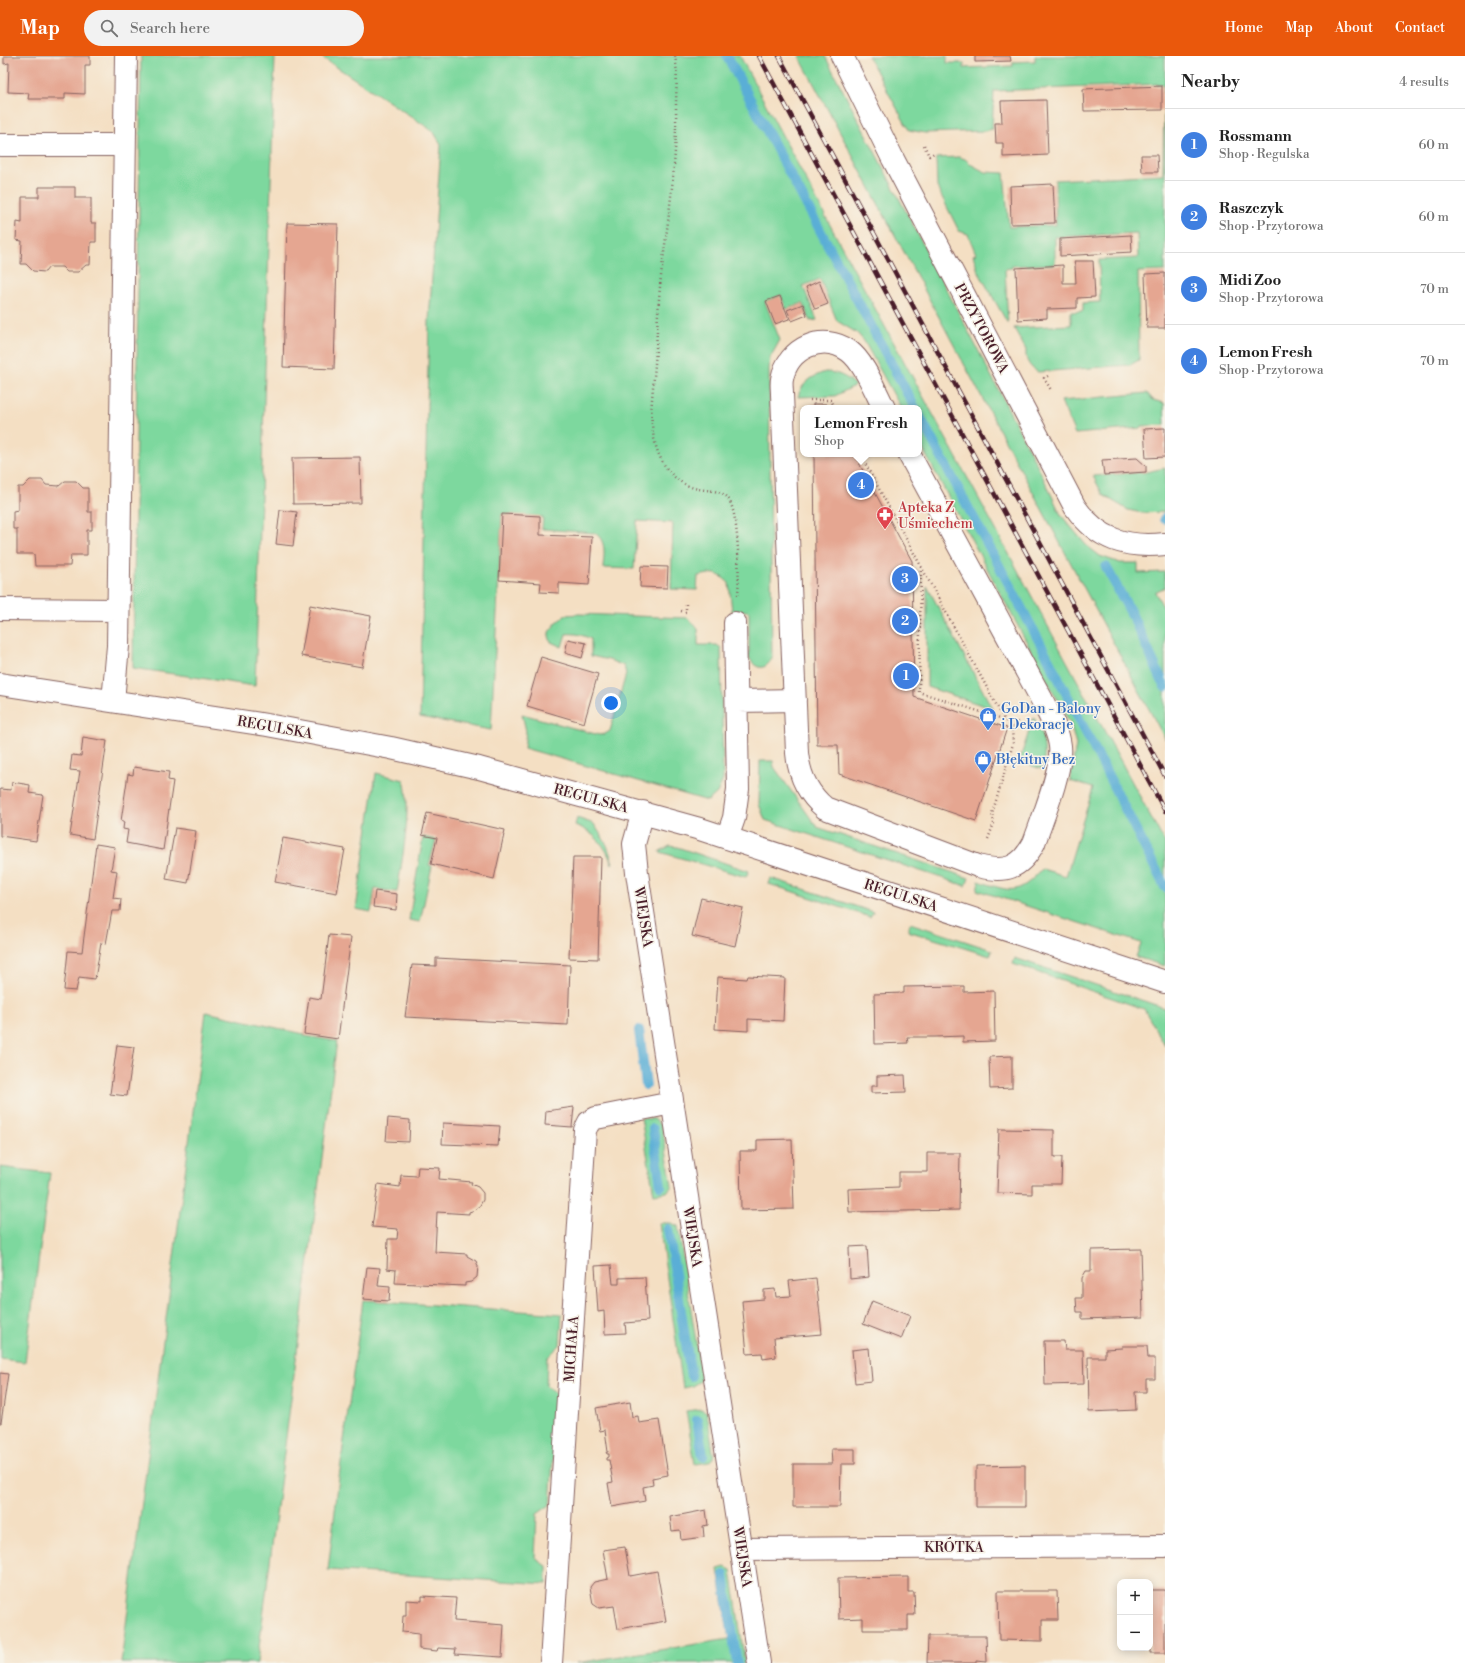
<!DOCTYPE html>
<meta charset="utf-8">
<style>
body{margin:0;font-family:"Libre Bodoni",serif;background:#f2f2f2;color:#222}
.controls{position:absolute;right:12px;bottom:12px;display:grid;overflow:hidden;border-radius:8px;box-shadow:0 2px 10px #0003}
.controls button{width:36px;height:36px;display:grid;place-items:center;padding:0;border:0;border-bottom:1px solid #e0e0e0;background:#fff;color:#222;font:20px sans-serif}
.you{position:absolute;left:611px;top:647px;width:14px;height:14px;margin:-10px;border:3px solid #fff;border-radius:50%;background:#1a73e8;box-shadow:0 0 0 6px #1a73e833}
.badge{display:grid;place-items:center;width:26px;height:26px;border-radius:50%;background:#ea580c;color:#fff;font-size:13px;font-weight:700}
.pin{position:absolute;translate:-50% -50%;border:2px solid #fff;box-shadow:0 1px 4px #0006}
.popup{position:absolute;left:800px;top:349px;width:122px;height:52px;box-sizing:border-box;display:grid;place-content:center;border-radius:8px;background:#fff;filter:drop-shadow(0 1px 3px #0005);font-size:13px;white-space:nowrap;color:#767676}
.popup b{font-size:15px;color:#222}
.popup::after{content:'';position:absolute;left:50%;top:100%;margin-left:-8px;border:8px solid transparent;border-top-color:#fff}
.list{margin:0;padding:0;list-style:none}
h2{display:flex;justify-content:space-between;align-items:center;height:52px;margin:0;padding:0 16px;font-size:17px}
h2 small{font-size:13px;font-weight:400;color:#767676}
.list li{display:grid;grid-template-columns:26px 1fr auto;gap:12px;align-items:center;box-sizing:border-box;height:72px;padding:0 16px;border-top:1px solid #e0e0e0}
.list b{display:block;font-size:15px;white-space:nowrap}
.list p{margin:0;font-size:13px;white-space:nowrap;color:#767676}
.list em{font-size:13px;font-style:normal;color:#767676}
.icon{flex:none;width:22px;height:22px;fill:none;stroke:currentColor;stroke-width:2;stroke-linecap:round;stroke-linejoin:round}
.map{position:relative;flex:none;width:1165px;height:1607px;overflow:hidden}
header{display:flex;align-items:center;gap:24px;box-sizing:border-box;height:56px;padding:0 20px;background:#ea580c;color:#fff}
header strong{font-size:19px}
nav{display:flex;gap:22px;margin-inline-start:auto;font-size:14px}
.search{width:280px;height:36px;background:#f2f2f2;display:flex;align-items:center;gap:10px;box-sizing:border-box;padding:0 14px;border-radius:22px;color:#767676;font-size:15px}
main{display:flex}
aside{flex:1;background:#fff}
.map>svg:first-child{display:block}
.green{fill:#7dd89e;stroke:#647c64}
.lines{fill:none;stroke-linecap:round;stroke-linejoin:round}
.stream{stroke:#5aaed6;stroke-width:10}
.building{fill:#e5a691}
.minor-casing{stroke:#866260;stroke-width:24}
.path{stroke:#866260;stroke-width:2.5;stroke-dasharray:1 3;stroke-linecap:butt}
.minor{stroke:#fff;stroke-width:22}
.rail-casing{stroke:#4a1f2b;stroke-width:4.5}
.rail{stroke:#f7f3e8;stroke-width:3;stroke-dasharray:9;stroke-linecap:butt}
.labels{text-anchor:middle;stroke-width:3;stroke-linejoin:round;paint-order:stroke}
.street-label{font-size:14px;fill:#4a1f2b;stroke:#f7f3e8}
.health-label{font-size:14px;fill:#be3a42;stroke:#f7f3e8;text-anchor:start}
.shop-label{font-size:14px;fill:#366cbe;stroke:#f7f3e8;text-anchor:start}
</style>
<header>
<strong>Map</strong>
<div class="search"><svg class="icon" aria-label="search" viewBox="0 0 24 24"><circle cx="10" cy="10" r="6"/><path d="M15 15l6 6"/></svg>Search here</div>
<nav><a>Home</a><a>Map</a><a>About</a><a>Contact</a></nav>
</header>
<main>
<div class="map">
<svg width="1165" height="1607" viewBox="0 0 1165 1607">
<rect width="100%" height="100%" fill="#f7f3e8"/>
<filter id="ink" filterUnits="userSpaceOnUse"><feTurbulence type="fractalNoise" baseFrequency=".025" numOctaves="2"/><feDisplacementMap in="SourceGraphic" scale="8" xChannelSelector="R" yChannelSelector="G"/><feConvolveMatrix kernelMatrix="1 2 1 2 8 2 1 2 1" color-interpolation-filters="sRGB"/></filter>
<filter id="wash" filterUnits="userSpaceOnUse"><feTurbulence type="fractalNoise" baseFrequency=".012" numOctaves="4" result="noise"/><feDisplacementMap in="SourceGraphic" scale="16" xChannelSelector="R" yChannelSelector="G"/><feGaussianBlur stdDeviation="0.9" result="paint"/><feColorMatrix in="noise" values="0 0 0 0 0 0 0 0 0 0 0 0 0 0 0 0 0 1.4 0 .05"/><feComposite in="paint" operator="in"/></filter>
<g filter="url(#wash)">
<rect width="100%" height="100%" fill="#f4dfc3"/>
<path class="green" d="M 141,0 L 275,0 L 255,630 L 133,612 Z
M 320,0 L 740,0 L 853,212 L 996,474 L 1165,787 L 1165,910 L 1136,901 L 1141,887 L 977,834 L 979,825 C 1011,836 1018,840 1042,813 L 1066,820 L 1093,732 L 1070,725 L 1076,689 L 1070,667 L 919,386 L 919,352 L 901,352 L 864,285 L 857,277 L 837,265 L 820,223 L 803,230 L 817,264 L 810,265 L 803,247 L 786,253 L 781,239 L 765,246 L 780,284 L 770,302 L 769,313 L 772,602 C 766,615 755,614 749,601 L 749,555 L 732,555 L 729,527 C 716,515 714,517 698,520 L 697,534 L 671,533 L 673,467 L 637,465 L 634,513 L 603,512 C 604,499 607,485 595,477 L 542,473 L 543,461 L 502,458 L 491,674 L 420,661 L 429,265 L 441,88 L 433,75 Z
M 799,0 L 825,0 L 977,292 L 1040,415 L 1061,459 L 1086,489 L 1100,500 L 1120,507 L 1138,507 L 1138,517 L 1165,516 L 1165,531 L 1155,536 L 1165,554 L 1165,683 Z
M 868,0 L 947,0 L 947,7 L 964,7 L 964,12 L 1013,10 L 1013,6 L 1035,5 L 1035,0 L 1165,0 L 1165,215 L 1138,216 L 1139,304 L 1130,309 L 1038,316 C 1029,311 1025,304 1026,294 L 1014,272 L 1071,269 L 1071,256 L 1083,255 L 1083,247 L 1100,246 L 1099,204 L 1138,202 L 1137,177 L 1055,181 L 1055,208 L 1012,210 L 1012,212 L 1005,213 L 1008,268 L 978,215 L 973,199 L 976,198 L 968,178 L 959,175 L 937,131 L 936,102 L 959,101 L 965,103 L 972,109 L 985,116 L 1004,117 L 1009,171 L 1056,169 L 1055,124 L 1163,118 L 1164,30 L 1161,28 L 994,35 L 992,73 L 985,75 L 925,77 L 909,74 Z
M 825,316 C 838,316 846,321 856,329 L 835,340 L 798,341 C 801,327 813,320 825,316 Z
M 1147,337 L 1153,344 L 1164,347 L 1165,369 L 1142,370 L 1142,372 L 1075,378 L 1061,345 Z
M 1165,412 L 1165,456 L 1142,457 L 1128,454 L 1103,439 L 1093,420 L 1146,416 Z
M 927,530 L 992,652 L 991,652 L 927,631 Z
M 579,558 L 688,562 L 698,573 L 698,589 L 717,589 L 721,592 L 723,724 L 717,737 L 708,745 L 524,692 L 526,675 L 522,658 L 599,679 L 605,678 L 610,675 L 626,618 L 624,610 L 609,604 L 591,600 L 591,583 C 583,579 575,577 566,578 L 562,591 L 551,586 L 549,580 L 549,576 L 557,566 L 566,559 Z
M 1034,662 C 1044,678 1047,695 1042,713 L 1019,706 L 1032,666 Z
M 760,705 L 773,705 L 774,711 L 817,771 L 969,822 L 966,830 L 765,764 L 759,748 Z
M 376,717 L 404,724 C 412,753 402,805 397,836 L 375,833 L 371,856 L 356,853 Z
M 577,762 L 594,768 L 607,789 L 613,807 L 612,808 C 606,790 594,776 575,769 Z
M 423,781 L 436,784 L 429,809 L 432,810 L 420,866 L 409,864 Z
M 670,790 L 677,791 L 749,815 L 746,821 L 660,796 L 660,795 Z
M 771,822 L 873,856 L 870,861 L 769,828 Z
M 910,867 L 992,894 L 990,900 L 908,875 Z
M 1015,902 L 1165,952 L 1165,990 L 1144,953 L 1013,908 Z
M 206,956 L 304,978 L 304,980 L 337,985 L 257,1607 L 121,1607 Z
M 641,1062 L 654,1063 L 662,1070 L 672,1130 L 667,1136 L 654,1138 Z
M 0,1111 L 50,1117 L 25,1306 L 0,1303 Z
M 659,1167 L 671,1167 L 678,1170 L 702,1324 L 692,1330 L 683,1332 Z
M 363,1244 L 562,1258 L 560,1289 L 547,1302 L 546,1329 L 557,1339 L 550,1449 L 537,1458 L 535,1502 L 547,1510 L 547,1528 L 328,1514 L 339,1421 Z
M 701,1353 L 707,1356 L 714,1402 L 709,1406 L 695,1408 L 686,1355 Z
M 725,1511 L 731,1514 L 745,1607 L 577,1607 L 729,1583 L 718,1513 Z"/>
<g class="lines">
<path class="stream" d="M 727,0 L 915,352
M 919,359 L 1046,598 L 1165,831
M 1164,463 L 1165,462
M 1106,511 L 1131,557 L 1165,631
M 639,974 L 646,1029
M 653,1073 L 661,1130
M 668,1173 L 691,1320
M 697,1364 L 703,1400
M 724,1519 L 737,1607"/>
</g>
<g id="blocks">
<path class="building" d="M 4,0 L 90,0 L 90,9 L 85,9 L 85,38 L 65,37 L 65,43 L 28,43 L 29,37 L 8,36 L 9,7 L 4,8 Z
M 975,0 L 1010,0 L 1011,5 L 975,6 Z
M 1162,30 L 1162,54 L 1084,55 L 1083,33 Z
M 1046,44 L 1048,99 L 1003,101 L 1003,87 L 996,87 L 995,67 L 1002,67 L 1001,45 Z
M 1141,99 L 1157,99 L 1158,116 L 1142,116 Z
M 1053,128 L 1055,167 L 1011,168 L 1010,130 Z
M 39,131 L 75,131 L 75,142 L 91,142 L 91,167 L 96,167 L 96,186 L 91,186 L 90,209 L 86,209 L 78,216 L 67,216 L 62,211 L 49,211 L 45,216 L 33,215 L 26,208 L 21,208 L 22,185 L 16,184 L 17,166 L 22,167 L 22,141 L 39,141 Z
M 287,167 L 338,168 L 334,313 L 283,311 Z
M 1131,179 L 1132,196 L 1060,200 L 1060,183 Z
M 1074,205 L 1093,205 L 1095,241 L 1077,242 L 1077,252 L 1047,253 L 1047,262 L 1018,264 L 1016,212 L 1063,209 L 1063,227 L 1076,227 L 1075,209 Z
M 1165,217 L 1165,272 L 1147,272 L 1145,218 Z
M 819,225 L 828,248 L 815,253 L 806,231 Z
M 780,240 L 789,263 L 775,268 L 766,245 Z
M 803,248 L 807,259 L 792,265 L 787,254 Z
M 813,348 L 826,348 L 828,352 L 813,352 Z
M 1165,372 L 1165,401 L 1146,402 L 1144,373 Z
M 814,398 L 854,398 L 912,505 L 914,641 L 1007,672 L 976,765 L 839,718 L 838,689 L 817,689 Z
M 360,401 L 361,447 L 293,448 L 292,402 Z
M 1137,402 L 1146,410 L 1146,416 L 1104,419 L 1102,404 Z
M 30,424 L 42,424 L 46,429 L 59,430 L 65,425 L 76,425 L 83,432 L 88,432 L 88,456 L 92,456 L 92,474 L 87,474 L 87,499 L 71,499 L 70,510 L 35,510 L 34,498 L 17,498 L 17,473 L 13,473 L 13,455 L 18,454 L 18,431 L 23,431 Z
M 280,454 L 297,456 L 293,490 L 276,488 Z
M 502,458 L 540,460 L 540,479 L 592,481 L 589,529 L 559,527 L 559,537 L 540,536 L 541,527 L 499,524 Z
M 641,510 L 668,511 L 667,532 L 640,531 Z
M 310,549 L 371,560 L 362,611 L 301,600 Z
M 568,583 L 586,587 L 582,602 L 565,597 Z
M 541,601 L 598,618 L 584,667 L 527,650 Z
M 83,681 L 107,685 L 93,783 L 70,779 L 80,715 L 70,714 L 72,699 L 81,700 Z
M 134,711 L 169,716 L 168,724 L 173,725 L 163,794 L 126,787 L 128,774 L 123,773 L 124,765 L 121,765 L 128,718 L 133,719 Z
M 12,726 L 30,729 L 29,737 L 43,739 L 36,785 L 0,780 L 0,733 L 11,734 Z
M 427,757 L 505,774 L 494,823 L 431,808 L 437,782 L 422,779 Z
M 175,772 L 196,775 L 188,827 L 166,823 Z
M 283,782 L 345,793 L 337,837 L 275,826 Z
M 96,788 L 115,791 L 111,814 L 117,815 L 113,842 L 121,843 L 120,855 L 112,855 L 106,888 L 101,887 L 95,923 L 79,921 L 76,935 L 64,934 L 68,895 L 82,896 Z
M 573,801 L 601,801 L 598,903 L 569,902 Z
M 375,835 L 397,838 L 396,854 L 373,851 Z
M 701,842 L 743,852 L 735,890 L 692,880 Z
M 329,879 L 351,881 L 338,983 L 304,978 L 309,941 L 321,943 Z
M 436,902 L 570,909 L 568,969 L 405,961 L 412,909 L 436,910 Z
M 748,920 L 785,922 L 783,965 L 748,963 L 748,975 L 715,973 L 718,921 L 747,923 Z
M 964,930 L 964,936 L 994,935 L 995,985 L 963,986 L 963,980 L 935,981 L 907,981 L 908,987 L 875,988 L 874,938 L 904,937 L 904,931 Z
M 117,989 L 134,991 L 127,1040 L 110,1038 Z
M 1012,1000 L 1012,1032 L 990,1033 L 989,1001 Z
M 905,1019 L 906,1036 L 871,1037 L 871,1030 L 877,1030 L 877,1020 Z
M 574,1051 L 572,1071 L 545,1069 L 546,1055 Z
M 388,1062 L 410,1064 L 409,1086 L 386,1085 Z
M 443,1067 L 500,1070 L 498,1090 L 442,1088 Z
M 999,1073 L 1054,1074 L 1054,1101 L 1062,1101 L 1061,1128 L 1032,1128 L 1032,1138 L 997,1137 Z
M 792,1083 L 794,1153 L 741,1154 L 740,1095 L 757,1095 L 757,1084 Z
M 927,1097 L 960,1097 L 959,1154 L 849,1156 L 848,1133 L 899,1131 L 899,1116 L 927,1116 Z
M 418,1111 L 440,1112 L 439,1123 L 472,1126 L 471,1128 L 478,1131 L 483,1137 L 483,1144 L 479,1151 L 475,1154 L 469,1156 L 469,1158 L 437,1156 L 435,1196 L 467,1198 L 467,1200 L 476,1205 L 478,1210 L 477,1221 L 471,1226 L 465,1227 L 465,1230 L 395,1227 L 396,1214 L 387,1213 L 388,1183 L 397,1183 L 398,1173 L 372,1171 L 378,1128 L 400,1131 L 401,1119 L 417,1120 Z
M 867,1190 L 869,1221 L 850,1223 L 849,1191 Z
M 1141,1193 L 1143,1261 L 1082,1263 L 1082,1256 L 1077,1256 L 1076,1242 L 1082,1242 L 1082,1222 L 1086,1215 L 1091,1215 L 1091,1194 Z
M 611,1209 L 613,1228 L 619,1228 L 619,1222 L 645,1221 L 648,1265 L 625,1267 L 626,1277 L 605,1278 L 604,1255 L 598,1256 L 595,1210 Z
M 367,1211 L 380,1212 L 378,1230 L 390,1231 L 389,1245 L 363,1243 Z
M 816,1222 L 822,1278 L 774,1282 L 776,1301 L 763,1303 L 762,1297 L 747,1298 L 742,1245 L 764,1243 L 764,1234 L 775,1233 L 776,1241 L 791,1240 L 789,1225 Z
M 872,1245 L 910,1260 L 901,1283 L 863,1268 Z
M 1044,1285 L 1064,1285 L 1065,1294 L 1083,1294 L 1084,1328 L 1045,1329 Z
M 1122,1290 L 1147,1290 L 1148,1302 L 1155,1302 L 1155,1323 L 1146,1323 L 1146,1336 L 1135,1336 L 1136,1354 L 1089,1356 L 1088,1301 L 1105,1301 L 1105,1293 L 1122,1292 Z
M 869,1292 L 872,1325 L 855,1327 L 852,1294 Z
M 0,1317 L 8,1318 L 1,1367 L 0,1367 Z
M 630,1346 L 632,1361 L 638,1360 L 639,1367 L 659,1364 L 668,1419 L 652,1422 L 653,1429 L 643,1431 L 645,1445 L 612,1451 L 608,1427 L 613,1426 L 609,1404 L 607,1404 L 607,1402 L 609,1401 L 609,1398 L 607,1398 L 606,1396 L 608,1396 L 605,1374 L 600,1375 L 596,1352 Z
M 831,1393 L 855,1393 L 855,1408 L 841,1408 L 840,1451 L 793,1451 L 793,1408 L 832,1408 Z
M 1025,1409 L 1025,1451 L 976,1451 L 976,1410 Z
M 706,1454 L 708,1469 L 703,1470 L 704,1481 L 681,1484 L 680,1474 L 672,1475 L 670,1461 Z
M 625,1491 L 630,1520 L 657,1515 L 666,1565 L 618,1573 L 614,1550 L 599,1552 L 593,1548 L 590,1531 L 594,1526 L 608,1523 L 603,1494 Z
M 908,1521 L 908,1536 L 914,1536 L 915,1559 L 908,1559 L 908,1574 L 863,1574 L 863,1562 L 839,1563 L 838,1522 Z
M 1150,1534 L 1165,1534 L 1165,1597 L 1150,1597 Z
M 998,1535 L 1057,1535 L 1058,1564 L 1042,1564 L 1042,1585 L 999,1584 Z
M 422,1540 L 456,1542 L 454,1565 L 504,1569 L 502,1601 L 455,1598 L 456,1593 L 438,1592 L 437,1595 L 419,1593 L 419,1578 L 402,1576 L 403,1560 L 406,1560 L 406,1544 L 422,1545 Z
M 928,1580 L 986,1580 L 987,1606 L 976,1605 L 976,1607 L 927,1607 Z"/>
</g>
</g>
<g filter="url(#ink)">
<use href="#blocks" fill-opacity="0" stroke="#866260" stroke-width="1"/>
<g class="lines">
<defs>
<path id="minor" d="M 842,0 L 893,103 L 1075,451 C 1098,484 1126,492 1165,488
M 0,89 L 124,89
M 884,352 C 875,335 864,306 849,295 C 822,276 788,292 782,323 C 781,328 782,333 782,338 L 797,697 C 799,719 807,737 825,752 L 978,810 C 1005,817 1020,813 1034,787 C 1042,764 1063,712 1060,690 C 1058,673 1048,657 1041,642 L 909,398
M 0,553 L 118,554
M 0,628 L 267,669 L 391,692 L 479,712 L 700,773 L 1165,926
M 113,645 L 118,590 L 126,0
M 737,645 L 795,644
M 643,756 L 634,788 L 637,817 L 759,1607
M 727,782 L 734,762 L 738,733 L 735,567
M 742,1493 L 1165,1490
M 551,1607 L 585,1074 L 589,1066 L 596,1062 L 672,1047"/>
</defs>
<use href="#minor" class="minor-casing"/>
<path class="path" d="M 675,0 C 678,16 676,35 676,51 C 677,108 668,164 661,220 C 658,249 657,279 655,308 C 654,326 650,351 652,368 C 654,396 666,423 694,432 C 704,435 717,433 726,440 C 740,452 739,522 738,541
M 924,89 L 929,100 L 934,97
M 1048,320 L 1044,322 L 1051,334
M 810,344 L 831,344 L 835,352
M 860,398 L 1004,663 L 1012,672 L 1013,688 L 992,758 L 994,767 L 988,783
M 921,511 L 919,636 L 1003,663
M 681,555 L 686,556 L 686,546
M 1012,672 L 1020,664"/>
<use href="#minor" class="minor"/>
<defs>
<path id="rail" d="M 759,0 L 1165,755
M 779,0 L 1165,720"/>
</defs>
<use href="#rail" class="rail-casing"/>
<use href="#rail" class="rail"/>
</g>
</g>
<defs>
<symbol id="pharmacy-pin" viewBox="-11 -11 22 30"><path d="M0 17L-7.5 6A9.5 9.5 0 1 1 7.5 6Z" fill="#e0444e" stroke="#f7f3e8"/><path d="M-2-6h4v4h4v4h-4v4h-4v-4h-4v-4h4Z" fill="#fff"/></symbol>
<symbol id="shop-pin" viewBox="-11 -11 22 30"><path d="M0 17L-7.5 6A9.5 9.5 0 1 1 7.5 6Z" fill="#3f7fe0" stroke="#f7f3e8"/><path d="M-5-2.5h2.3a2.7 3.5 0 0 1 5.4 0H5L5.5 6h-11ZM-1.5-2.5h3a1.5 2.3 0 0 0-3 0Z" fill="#fff"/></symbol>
</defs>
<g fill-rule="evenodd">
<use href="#pharmacy-pin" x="875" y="449" width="20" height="27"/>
<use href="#shop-pin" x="978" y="650" width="20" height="27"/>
<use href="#shop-pin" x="973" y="693" width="20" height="27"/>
</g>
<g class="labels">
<g class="street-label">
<text transform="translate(982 272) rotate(62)" y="5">PRZYTOROWA</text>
<text transform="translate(275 671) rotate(10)" y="5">REGULSKA</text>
<text transform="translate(591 742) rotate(15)" y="5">REGULSKA</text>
<text transform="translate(901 839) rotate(18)" y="5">REGULSKA</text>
<text transform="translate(644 861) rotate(81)" y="5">WIEJSKA</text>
<text transform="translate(693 1181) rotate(81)" y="5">WIEJSKA</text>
<text transform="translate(571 1293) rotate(-86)" y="5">MICHAŁA</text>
<text x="954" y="1496">KRÓTKA</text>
<text transform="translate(743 1501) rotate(81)" y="5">WIEJSKA</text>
</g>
<g class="health-label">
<text x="898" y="456">Apteka Z<tspan x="898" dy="16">Uśmiechem</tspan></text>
</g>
<g class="shop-label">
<text x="1001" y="657">GoDan - Balony<tspan x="1001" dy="16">i Dekoracje</tspan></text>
<text x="996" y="708">Błękitny Bez</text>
</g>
</g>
</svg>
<div class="controls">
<button>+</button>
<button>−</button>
</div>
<div class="you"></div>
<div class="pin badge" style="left:906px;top:620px;background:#3f7fe0">1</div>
<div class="pin badge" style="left:905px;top:565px;background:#3f7fe0">2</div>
<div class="pin badge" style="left:905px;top:523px;background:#3f7fe0">3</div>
<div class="pin badge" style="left:861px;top:429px;background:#3f7fe0">4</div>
<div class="popup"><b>Lemon Fresh</b>Shop</div>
</div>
<aside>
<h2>Nearby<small>4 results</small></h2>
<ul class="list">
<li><span class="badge" style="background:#3f7fe0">1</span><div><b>Rossmann</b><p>Shop · Regulska</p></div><em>60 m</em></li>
<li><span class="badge" style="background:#3f7fe0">2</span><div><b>Raszczyk</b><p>Shop · Przytorowa</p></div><em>60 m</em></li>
<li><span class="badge" style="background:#3f7fe0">3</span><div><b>Midi Zoo</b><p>Shop · Przytorowa</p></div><em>70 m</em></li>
<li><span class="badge" style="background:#3f7fe0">4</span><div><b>Lemon Fresh</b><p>Shop · Przytorowa</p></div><em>70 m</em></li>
</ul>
</aside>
</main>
